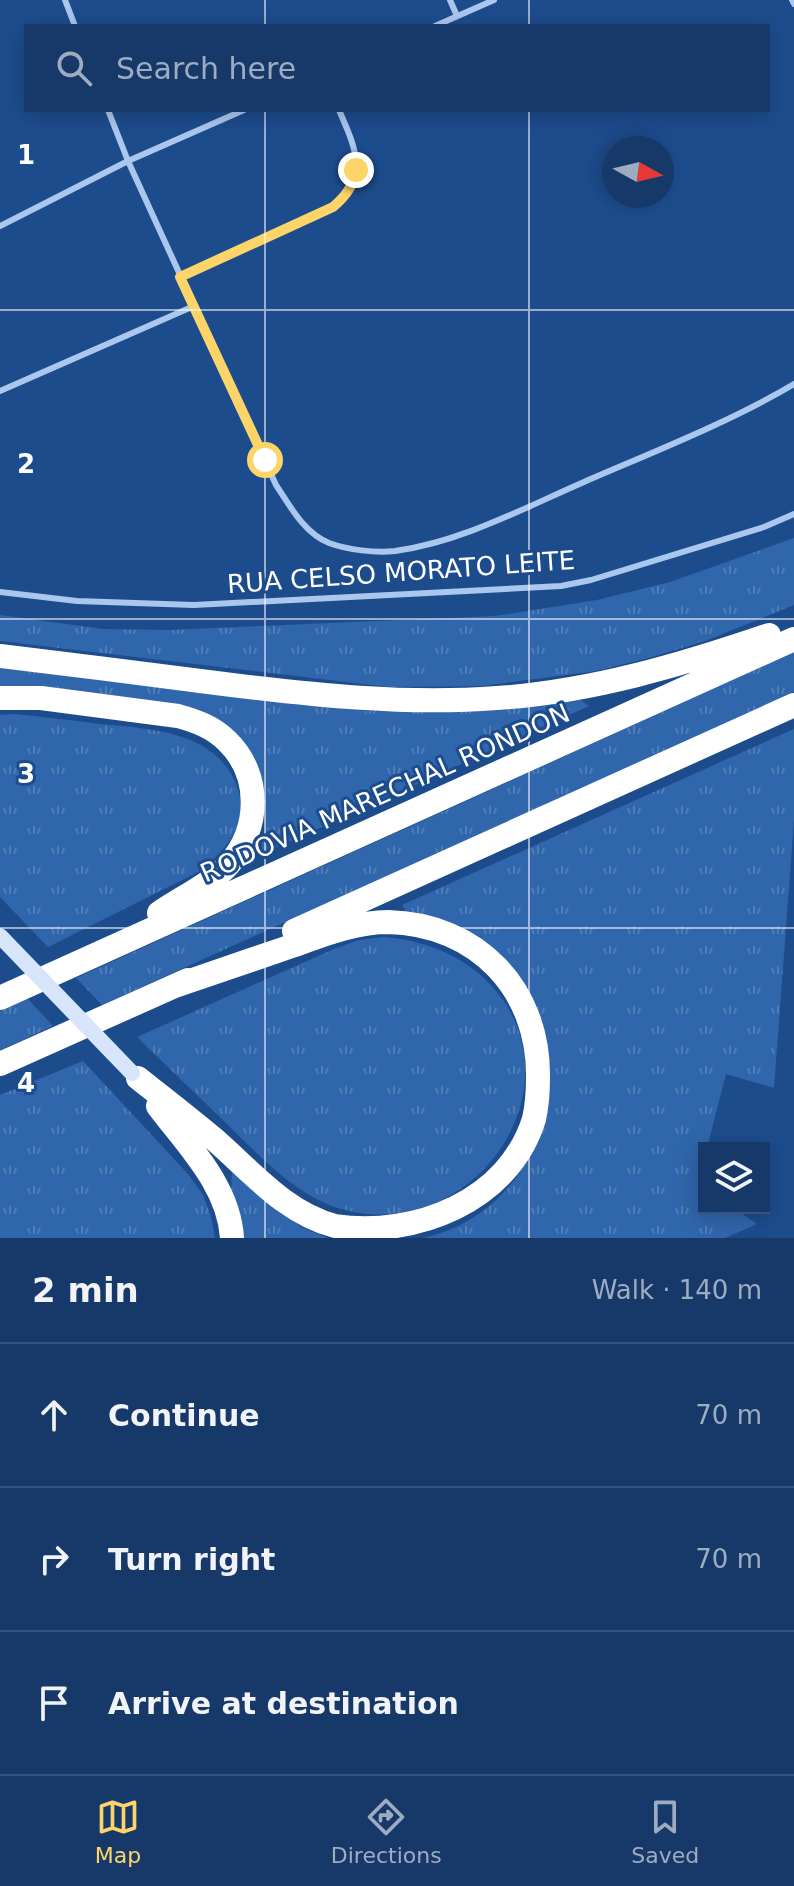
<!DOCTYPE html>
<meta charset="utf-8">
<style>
body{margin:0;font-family:"DejaVu Sans",sans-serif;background:#1f4070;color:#f1f3f6}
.controls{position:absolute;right:24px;bottom:24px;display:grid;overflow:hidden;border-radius:0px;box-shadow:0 4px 20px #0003}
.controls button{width:72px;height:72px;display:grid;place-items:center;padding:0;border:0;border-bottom:2px solid #35537e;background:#16396a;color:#f1f3f6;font:40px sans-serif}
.compass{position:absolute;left:602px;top:136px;width:72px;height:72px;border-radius:50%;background:#16396a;box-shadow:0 4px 20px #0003;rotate:98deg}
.stop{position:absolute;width:24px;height:24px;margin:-18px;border:6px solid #fdd468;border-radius:50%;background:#fff}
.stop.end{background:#fdd468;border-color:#fff;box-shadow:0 2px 8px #0008}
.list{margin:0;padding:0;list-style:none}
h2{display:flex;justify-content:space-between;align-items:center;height:104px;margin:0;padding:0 32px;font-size:34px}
h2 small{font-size:26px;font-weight:400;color:#9eacc1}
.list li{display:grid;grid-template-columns:52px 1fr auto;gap:24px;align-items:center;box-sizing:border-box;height:144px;padding:0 32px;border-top:2px solid #35537e}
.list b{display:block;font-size:30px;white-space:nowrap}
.list em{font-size:26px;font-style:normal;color:#9eacc1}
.icon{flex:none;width:44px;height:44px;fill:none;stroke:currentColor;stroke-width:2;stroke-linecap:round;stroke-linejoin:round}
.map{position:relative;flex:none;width:794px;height:1238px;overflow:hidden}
.search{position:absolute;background:#16396a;box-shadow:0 4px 20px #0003;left:24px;right:24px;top:24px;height:88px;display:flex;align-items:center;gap:20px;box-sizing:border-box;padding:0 28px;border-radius:0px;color:#9eacc1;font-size:30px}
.sheet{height:536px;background:#16396a}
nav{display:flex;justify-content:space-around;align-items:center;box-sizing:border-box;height:112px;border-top:2px solid #35537e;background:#16396a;font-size:22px;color:#9eacc1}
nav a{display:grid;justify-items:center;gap:4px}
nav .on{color:#fdd468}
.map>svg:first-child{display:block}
.grass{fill:url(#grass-tufts)}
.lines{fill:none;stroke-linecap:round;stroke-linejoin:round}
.lane{stroke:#aac7ed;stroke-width:6}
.highway{stroke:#fff;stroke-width:24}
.secondary-bridge{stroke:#d6e5f9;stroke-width:16}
.route{stroke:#fdd468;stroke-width:10}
.grid{fill:none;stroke:#fff;stroke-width:2;stroke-opacity:0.55}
.labels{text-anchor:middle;stroke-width:6;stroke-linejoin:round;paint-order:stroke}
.street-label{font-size:26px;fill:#fff;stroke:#1d4c8d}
.grid-label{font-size:26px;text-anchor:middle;font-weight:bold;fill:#fff;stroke:#1d4c8d;stroke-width:6;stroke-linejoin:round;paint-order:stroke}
</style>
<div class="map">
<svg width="794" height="1238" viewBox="0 0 794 1238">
<defs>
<pattern id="grass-tufts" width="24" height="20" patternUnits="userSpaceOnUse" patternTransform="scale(2)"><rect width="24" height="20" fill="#3066ab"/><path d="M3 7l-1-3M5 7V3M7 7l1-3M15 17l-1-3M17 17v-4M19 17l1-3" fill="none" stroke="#4f7db8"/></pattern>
</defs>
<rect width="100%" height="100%" fill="#1d4c8d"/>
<path class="grass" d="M 794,538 L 794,605 L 705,641 L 652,657 L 596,671 L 482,686 L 388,687 L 0,641 L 0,615 L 103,629 L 169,630 L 495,616 L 597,600 L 670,582 Z
M 794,652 L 794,692 L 102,1005 L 76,978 Z
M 0,668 L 366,711 L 485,711 L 579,699 L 589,706 L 260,855 L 265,828 L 264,796 L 237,739 L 0,687 Z
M 14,714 C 43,717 72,720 100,724 C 154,729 222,732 239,793 C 249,826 223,852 200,871 L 48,947 L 0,897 L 0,715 Z
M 794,729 L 794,820 L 774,1088 L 726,1074 L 707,1148 L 704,1148 L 698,1182 L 704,1187 L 704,1208 L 734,1208 L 757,1224 L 725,1238 L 423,1238 C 521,1217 575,1108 537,1018 C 533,1008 529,992 522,984 C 515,976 500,971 491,965 C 463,948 435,930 407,913 L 402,905 Z
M 384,937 C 431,941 475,960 503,1000 C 555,1075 510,1174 430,1205 C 395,1218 357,1218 323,1202 C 286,1185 258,1154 229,1126 C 199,1097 168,1067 137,1037 L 334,949 L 359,940 Z
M 27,998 L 53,1026 L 0,1050 L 0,1011 Z
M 83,1061 L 188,1174 L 203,1195 L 211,1216 L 215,1238 L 0,1238 L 0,1095 Z
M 232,1171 L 301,1227 L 328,1238 L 244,1238 L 241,1217 L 231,1192 Z"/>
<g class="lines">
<path class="lane" d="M 65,0 L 75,26
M 450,0 L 457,16
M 792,0 L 794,4
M 435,26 L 494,0
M 108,110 L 128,161 L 276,485 C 290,506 304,533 329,543 C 348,550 375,553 395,551 C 461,542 524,508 584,482 C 653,452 730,422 794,384
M 0,226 L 128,161 L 244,110
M 180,277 L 333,207 C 370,176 355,147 339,110
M 0,391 L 194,306
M 0,592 L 77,601 L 194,605 L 561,586 L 591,580 L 764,527 L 794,514"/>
<path class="highway" d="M 0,656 C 75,665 149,674 224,684 C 314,695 405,705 497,698 C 590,692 681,665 769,635
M 0,698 L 41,698 L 178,716 C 196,721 213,727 227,741 C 262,775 260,829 229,864 C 214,882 179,899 159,913
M 294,931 L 794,705
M 0,998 L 794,639
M 0,1064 L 188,980
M 138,1078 C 163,1098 189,1118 214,1139 C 251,1171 285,1213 335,1226 C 415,1238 509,1201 534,1119 C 537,1106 538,1091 538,1077 C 539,989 477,924 388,922 C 354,922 321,936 289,947 C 251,960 213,973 175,986
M 158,1106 C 188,1146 229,1186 232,1238"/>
<path class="secondary-bridge" d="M 0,936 L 132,1073"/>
</g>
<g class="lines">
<path class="route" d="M 265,460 L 180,277 L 333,207 C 346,196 353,186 356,170"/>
</g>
<path class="grid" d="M 265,0 L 265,26M 529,0 L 529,26M 265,110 L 265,1238M 529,110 L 529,1238M 0,310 L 794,310M 0,619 L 794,619M 0,928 L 794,928"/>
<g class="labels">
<g class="street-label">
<text transform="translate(401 572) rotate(-4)" y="9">RUA CELSO MORATO LEITE</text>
<text transform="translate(385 793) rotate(-24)" y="9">RODOVIA MARECHAL RONDON</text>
</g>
</g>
<g class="grid-label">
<text x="26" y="164">1</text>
<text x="26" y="473">2</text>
<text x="26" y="783">3</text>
<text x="26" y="1092">4</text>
</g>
</svg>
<div class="controls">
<button><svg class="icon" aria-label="layers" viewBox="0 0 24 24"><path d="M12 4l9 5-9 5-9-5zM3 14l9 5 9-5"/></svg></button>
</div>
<svg class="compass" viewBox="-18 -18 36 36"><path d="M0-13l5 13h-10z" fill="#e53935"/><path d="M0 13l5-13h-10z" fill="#9eacc1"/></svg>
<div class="stop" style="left:265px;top:460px"></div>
<div class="stop end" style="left:356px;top:170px"></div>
<div class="search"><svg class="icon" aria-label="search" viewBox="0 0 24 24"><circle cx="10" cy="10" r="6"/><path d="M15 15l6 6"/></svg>Search here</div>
</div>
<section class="sheet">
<h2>2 min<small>Walk · 140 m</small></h2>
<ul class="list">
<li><svg class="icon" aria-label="ahead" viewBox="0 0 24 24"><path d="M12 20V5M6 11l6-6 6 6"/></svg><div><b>Continue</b></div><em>70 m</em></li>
<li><svg class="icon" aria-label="right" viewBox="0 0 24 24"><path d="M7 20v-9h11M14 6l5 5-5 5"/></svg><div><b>Turn right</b></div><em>70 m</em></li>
<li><svg class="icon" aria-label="arrive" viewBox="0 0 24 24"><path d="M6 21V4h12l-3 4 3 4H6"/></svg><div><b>Arrive at destination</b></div></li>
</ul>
</section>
<nav>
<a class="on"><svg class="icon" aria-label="map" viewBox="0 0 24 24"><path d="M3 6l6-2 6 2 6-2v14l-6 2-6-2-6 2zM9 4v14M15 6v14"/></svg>Map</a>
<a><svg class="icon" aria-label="directions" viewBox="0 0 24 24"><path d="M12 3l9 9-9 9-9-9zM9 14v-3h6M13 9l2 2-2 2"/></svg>Directions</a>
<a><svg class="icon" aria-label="saved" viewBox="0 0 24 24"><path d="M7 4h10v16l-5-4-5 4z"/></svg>Saved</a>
</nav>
